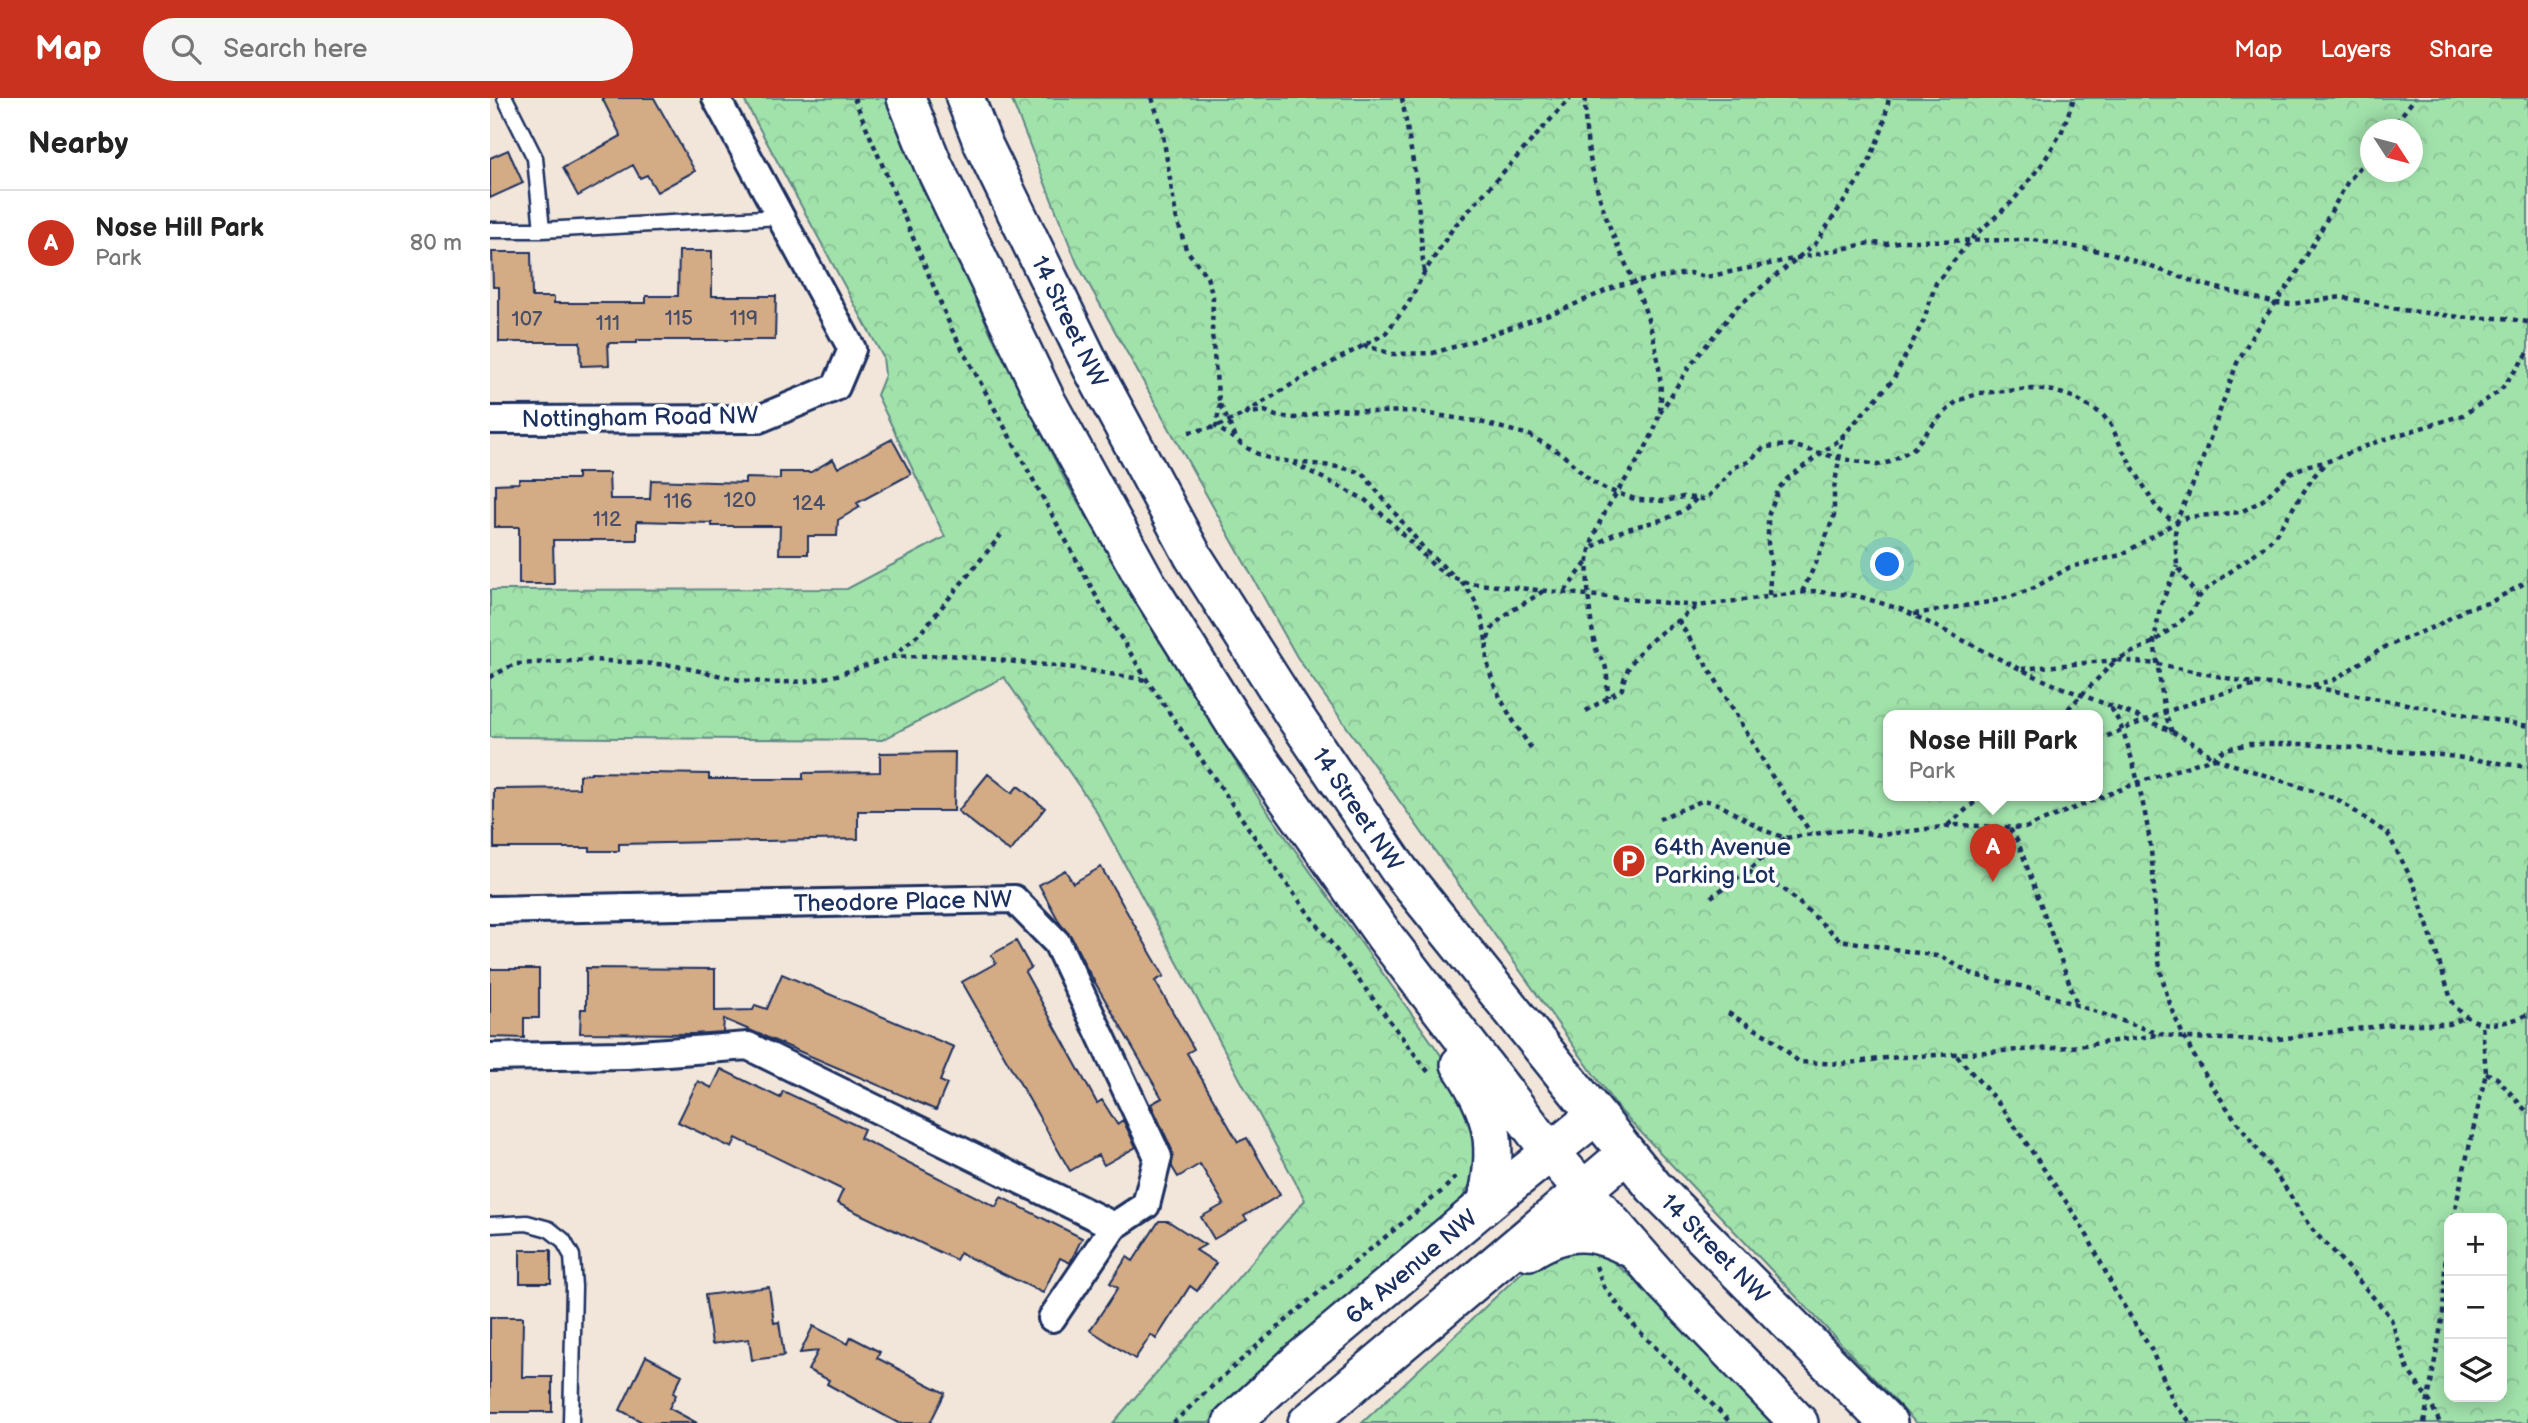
<!DOCTYPE html>
<meta charset="utf-8">
<style>
body{margin:0;font-family:"Balsamiq Sans",sans-serif;background:#f6f6f6;color:#222}
.controls{position:absolute;right:21px;bottom:21px;display:grid;overflow:hidden;border-radius:14px;box-shadow:0 4px 18px #0003}
.controls button{width:63px;height:63px;display:grid;place-items:center;padding:0;border:0;border-bottom:2px solid #e0e0e0;background:#fff;color:#222;font:35px sans-serif}
.compass{position:absolute;left:1870px;top:21px;width:63px;height:63px;border-radius:50%;background:#fff;box-shadow:0 4px 18px #0003;rotate:126deg}
.you{position:absolute;left:1398px;top:467px;width:24px;height:24px;margin:-18px;border:5px solid #fff;border-radius:50%;background:#1a73e8;box-shadow:0 0 0 10px #1a73e833}
.badge{display:grid;place-items:center;width:46px;height:46px;border-radius:50%;background:#c8321e;color:#fff;font-size:23px;font-weight:700}
.pin{position:absolute;translate:-50% -58px;filter:drop-shadow(0 2px 4px #0008)}
.pin::after{content:'';position:absolute;top:37px;width:24px;height:21px;background:inherit;clip-path:polygon(0 0,100% 0,50% 100%)}
.popup{position:absolute;left:1393px;top:612px;width:220px;height:91px;box-sizing:border-box;display:grid;place-content:center;border-radius:14px;background:#fff;filter:drop-shadow(0 2px 5px #0005);font-size:23px;white-space:nowrap;color:#767676}
.popup b{font-size:26px;color:#222}
.popup::after{content:'';position:absolute;left:50%;top:100%;margin-left:-14px;border:14px solid transparent;border-top-color:#fff}
.list{margin:0;padding:0;list-style:none}
h2{display:flex;justify-content:space-between;align-items:center;height:91px;margin:0;padding:0 28px;font-size:30px}
h2 small{font-size:23px;font-weight:400;color:#767676}
.list li{display:grid;grid-template-columns:46px 1fr auto;gap:21px;align-items:center;box-sizing:border-box;height:105px;padding:0 28px;border-top:2px solid #e0e0e0}
.list b{display:block;font-size:26px;white-space:nowrap}
.list p{margin:0;font-size:23px;white-space:nowrap;color:#767676}
.list em{font-size:23px;font-style:normal;color:#767676}
.icon{flex:none;width:38px;height:38px;fill:none;stroke:currentColor;stroke-width:2;stroke-linecap:round;stroke-linejoin:round}
.map{position:relative;flex:none;width:2038px;height:1325px;overflow:hidden}
header{display:flex;align-items:center;gap:42px;box-sizing:border-box;height:98px;padding:0 35px;background:#c8321e;color:#fff}
header strong{font-size:33px}
nav{display:flex;gap:38px;margin-inline-start:auto;font-size:24px}
.search{width:490px;height:63px;background:#f6f6f6;display:flex;align-items:center;gap:18px;box-sizing:border-box;padding:0 24px;border-radius:38px;color:#767676;font-size:26px}
main{display:flex}
aside{flex:1;background:#fff}
.map>svg:first-child{display:block}
.park{fill:url(#park-crowns);stroke:#5e8884;stroke-width:2;fill-rule:evenodd}
.building{fill:#d3ab85;stroke:#1b2f5e;stroke-width:2}
.lines{fill:none;stroke-linecap:round;stroke-linejoin:round}
.service-casing{stroke:#1b2f5e;stroke-width:19}
.minor-casing{stroke:#1b2f5e;stroke-width:32}
.secondary-casing{stroke:#1b2f5e;stroke-width:42}
.path{stroke:#1b2f5e;stroke-width:4.5;stroke-dasharray:5 5;stroke-linecap:butt}
.service{stroke:#fff;stroke-width:14}
.minor{stroke:#fff;stroke-width:26}
.secondary{stroke:#fff;stroke-width:37}
.labels{text-anchor:middle;stroke-width:7;stroke-linejoin:round;paint-order:stroke}
.number-label{font-size:21px;fill:#494e68}
.street-label{font-size:24px;fill:#1b2f5e;stroke:#fff}
.poi-label{font-size:24px;fill:#1b2f5e;stroke:#fff;text-anchor:start}
</style>
<header>
<strong>Map</strong>
<div class="search"><svg class="icon" aria-label="search" viewBox="0 0 24 24"><circle cx="10" cy="10" r="6"/><path d="M15 15l6 6"/></svg>Search here</div>
<nav><a>Map</a><a>Layers</a><a>Share</a></nav>
</header>
<main>
<aside>
<h2>Nearby<small></small></h2>
<ul class="list">
<li><span class="badge">A</span><div><b>Nose Hill Park</b><p>Park</p></div><em>80 m</em></li>
</ul>
</aside>
<div class="map">
<svg width="2038" height="1325" viewBox="0 0 2038 1325">
<defs>
<pattern id="park-crowns" width="20" height="18" patternUnits="userSpaceOnUse" patternTransform="scale(1.75)"><rect width="20" height="18" fill="#a1e2ab"/><path d="M2 6a3 3 0 1 1 6 0M12 15a3 3 0 1 1 6 0" fill="none" stroke="#8ac296"/></pattern>
</defs>
<rect width="100%" height="100%" fill="#f2e6da"/>
<filter id="ink" filterUnits="userSpaceOnUse"><feTurbulence type="fractalNoise" baseFrequency=".0143" numOctaves="2"/><feDisplacementMap in="SourceGraphic" scale="14" xChannelSelector="R" yChannelSelector="G"/><feConvolveMatrix kernelMatrix="1 2 1 2 8 2 1 2 1" color-interpolation-filters="sRGB"/></filter>
<g filter="url(#ink)">
<path class="park" d="M 253,0 L 397,0 L 501,236 L 575,382 L 679,558 L 771,704 L 965,977 L 993,1064 L 968,1107 L 807,1241 L 719,1325 L 623,1325 L 815,1102 L 606,713 L 514,579 L 392,642 L 0,639 L 0,492 L 357,491 L 455,439 L 387,297 L 395,277 L 393,259 Z
M 521,0 L 2038,0 L 2038,1325 L 1426,1325 L 1127,1009 L 807,559 L 587,165 ZM 1881,32 L 1923,32 L 1923,74 L 1881,74 ZM 1398,618 L 1608,618 L 1608,698 L 1398,698 ZM 2012,1120 L 2012,1299 L 1959,1299 L 1959,1120 Z
M 1081,1151 L 1117,1159 L 1149,1185 L 1285,1325 L 872,1325 L 1031,1175 L 1058,1159 Z"/>
<path class="building" d="M 112,0 L 164,0 L 205,73 L 167,94 L 157,77 L 150,80 L 143,67 L 88,98 L 73,70 L 131,38 Z
M 18,52 L 33,85 L 0,100 L 0,60 Z
M 189,153 L 222,153 L 222,198 L 286,198 L 285,242 L 147,242 L 147,245 L 118,245 L 119,267 L 91,268 L 90,244 L 9,244 L 9,189 L 3,189 L 2,154 L 41,154 L 42,199 L 64,199 L 64,205 L 156,205 L 156,198 L 188,198 Z
M 402,341 L 421,376 L 367,405 L 370,409 L 348,422 L 347,438 L 318,438 L 318,456 L 289,456 L 290,428 L 222,428 L 222,425 L 147,423 L 147,442 L 63,442 L 64,486 L 29,486 L 29,429 L 5,429 L 5,386 L 29,385 L 29,381 L 87,381 L 87,375 L 119,375 L 120,401 L 160,401 L 161,382 L 255,385 L 255,380 L 290,381 L 290,374 L 321,374 L 343,361 L 348,370 Z
M 465,654 L 464,713 L 368,713 L 368,741 L 129,746 L 129,753 L 100,753 L 100,750 L 4,750 L 4,691 L 89,690 L 89,677 L 101,676 L 101,674 L 219,676 L 219,681 L 313,681 L 313,675 L 390,674 L 390,655 Z
M 498,676 L 522,695 L 528,688 L 555,710 L 520,754 L 468,713 Z
M 611,769 L 674,878 L 665,883 L 704,951 L 697,955 L 748,1044 L 757,1040 L 790,1097 L 754,1118 L 757,1122 L 724,1141 L 711,1119 L 734,1106 L 710,1066 L 688,1079 L 682,1069 L 682,1052 L 661,1006 L 672,1000 L 596,869 L 581,838 L 571,827 L 549,787 L 575,772 L 583,785 Z
M 526,843 L 541,870 L 535,874 L 607,1005 L 612,1002 L 627,1026 L 633,1022 L 646,1049 L 614,1067 L 608,1057 L 580,1073 L 472,884 L 506,865 L 501,857 Z
M 96,870 L 225,871 L 225,913 L 263,912 L 265,907 L 277,911 L 292,876 L 464,949 L 450,983 L 457,986 L 446,1012 L 234,921 L 233,934 L 202,936 L 90,935 L 91,911 L 96,911 Z
M 0,871 L 49,871 L 49,920 L 34,920 L 34,940 L 0,939 Z
M 231,971 L 290,1000 L 293,993 L 374,1031 L 370,1040 L 506,1109 L 511,1099 L 592,1140 L 580,1165 L 570,1160 L 553,1195 L 470,1155 L 466,1162 L 347,1105 L 353,1092 L 246,1040 L 242,1050 L 188,1024 L 208,983 L 222,990 Z
M 669,1123 L 678,1123 L 715,1147 L 706,1152 L 726,1165 L 707,1193 L 700,1188 L 666,1241 L 661,1237 L 645,1261 L 600,1232 L 628,1190 L 620,1185 L 637,1159 L 643,1163 Z
M 30,1152 L 61,1152 L 61,1185 L 30,1185 Z
M 279,1189 L 284,1225 L 289,1224 L 294,1258 L 262,1262 L 259,1241 L 222,1246 L 215,1197 Z
M 0,1219 L 33,1219 L 32,1279 L 62,1279 L 62,1314 L 0,1314 Z
M 323,1228 L 358,1246 L 361,1239 L 390,1254 L 387,1260 L 455,1295 L 440,1325 L 408,1325 L 337,1286 L 339,1282 L 318,1272 L 328,1253 L 310,1255 Z
M 156,1258 L 192,1277 L 183,1295 L 186,1297 L 179,1310 L 207,1325 L 154,1325 L 130,1312 Z"/>
<g class="lines">
<defs>
<path id="service" d="M 15,0 L 45,60 L 52,132
M 0,132 L 52,132 L 291,119
M 0,1127 L 37,1125 L 59,1131 L 73,1142 L 82,1158 L 84,1189 L 81,1325"/>
<g id="minor">
<path d="M 0,322 L 269,321 L 346,289 L 362,251 L 226,0"/>
<path id="s1" d="M 0,812 L 524,801 L 567,845 L 668,1059 L 656,1107 L 624,1128 L 562,1220"/>
<path d="M 0,959 L 137,957 L 258,948 L 624,1128"/>
</g>
<g id="secondary">
<path d="M 416,0 L 442,64 L 557,304 L 656,484 L 750,634 L 896,840 L 1062,1056 L 1175,1186 L 1309,1325"/>
<path id="s2" d="M 475,0 L 493,46 L 602,270 L 703,458 L 804,617 L 909,772 L 1164,1089 L 1398,1325"/>
<path d="M 970,966 C 1004,1016 1010,1048 996,1106"/>
<path d="M 1039,1153 C 1077,1129 1103,1130 1142,1151"/>
<path id="s3" d="M 742,1325 L 809,1263 L 996,1106 L 1105,1018"/>
<path d="M 817,1325 L 1136,1056"/>
</g>
</defs>
<use href="#service" class="service-casing"/>
<use href="#minor" class="minor-casing"/>
<use href="#secondary" class="secondary-casing"/>
<path class="path" d="M 364,0 L 462,232 L 612,509 L 657,582 L 801,792 L 939,975
M 662,0 L 672,31 L 686,118 L 696,151 L 717,179 L 723,198 L 722,236 L 728,296 L 730,306 L 746,340
M 912,0 L 926,81 L 934,175
M 1096,0 C 1091,41 1109,106 1126,144 C 1146,190 1166,228 1170,280 C 1171,292 1172,305 1169,317 C 1155,370 1104,407 1098,464 C 1096,482 1101,536 1107,554 C 1109,559 1113,562 1115,567 C 1118,576 1117,589 1118,599
M 1900,32 L 1925,0
M 873,247 L 902,256 L 943,255 L 977,245 L 1076,210 L 1129,187 L 1184,177 L 1200,175 L 1216,179 L 1380,145 L 1397,146 L 1413,143 L 1544,142 L 1621,155 L 1708,185 L 1786,205 L 1801,206 L 1852,199 L 1912,212 L 1979,220 L 2013,220 L 2038,224
M 730,306 L 726,329 C 744,339 762,357 783,361 C 806,366 858,366 874,377 L 935,452 L 964,478
M 1170,315 L 1199,269 L 1247,209 L 1325,146 L 1370,80 L 1380,61 L 1393,29 L 1399,0
M 754,316 L 775,313 L 786,318 L 806,320 L 846,311 L 884,314 L 922,313 L 990,324 L 1039,337 L 1072,356 L 1101,383 L 1115,391 L 1148,402 L 1175,403 L 1193,399 L 1213,401 L 1219,398 L 1245,369 L 1258,364 L 1274,349 L 1301,347 L 1348,360 L 1387,367 L 1400,364 L 1424,350 L 1446,323 L 1467,303 L 1490,295 L 1542,291 L 1564,293 L 1583,299 L 1612,316 L 1621,327 L 1632,351 L 1666,409 L 1679,420 L 1688,423
M 699,334 L 726,329 L 754,316 L 809,282 L 895,236 L 918,206 L 934,175 L 963,130 L 1080,0
M 803,365 L 874,401 L 902,425 L 943,467 L 956,477 L 978,485 L 1207,508 L 1323,493 L 1368,498 L 1413,512 C 1463,536 1512,564 1563,586 C 1609,605 1688,628 1723,660 L 1847,701 L 1898,736 L 1924,786 L 1961,901 C 1978,932 2009,930 2038,916
M 1103,449 C 1112,443 1122,436 1132,433 C 1158,423 1186,424 1206,401
M 971,484 C 987,501 993,519 996,543
M 1075,493 L 1097,464
M 1312,494 L 1326,465 L 1344,418 L 1344,391 L 1353,338
M 1279,497 L 1281,465 L 1278,446 L 1278,418 L 1289,390 L 1298,380 L 1349,342 L 1403,282 L 1433,224 L 1446,185 L 1484,138 L 1522,104 L 1553,65 L 1572,33 L 1584,0
M 1708,500 L 1687,468 L 1685,435 L 1689,417 L 1707,377 L 1747,265 L 1765,233 L 1804,180 L 1857,85 L 1881,56
M 1424,516 L 1499,504 L 1523,498 L 1544,490 L 1580,469 L 1631,457 L 1688,423 L 1699,419 L 1751,414 L 1773,402 L 1800,375 L 1819,367 L 1836,364
M 1188,522 L 1229,587 L 1282,678 L 1321,735
M 402,559 L 432,533 L 511,437
M 1532,571 L 1626,562 L 1664,544 L 1696,519 L 1704,511 L 1708,500 L 1717,491 L 1771,451 L 1784,439 L 1824,378 L 1836,364 L 1889,343 L 1973,317 L 2010,293 L 2038,255
M 0,579 L 25,566 L 102,562 L 182,567 L 250,582 L 284,585 L 318,583 L 344,578 L 401,559 L 459,557 L 585,570 L 656,582
M 1823,587 L 1844,582 L 1893,550 L 1946,528 L 1976,511 L 2001,504 L 2038,483
M 1621,610 C 1633,628 1638,648 1644,669 C 1652,699 1659,731 1662,762 C 1665,796 1664,830 1669,863 C 1683,949 1745,1019 1794,1088 C 1808,1108 1818,1132 1838,1147 L 1896,1214 L 1901,1221 L 1918,1272 L 1940,1304 L 1950,1325
M 1096,613 L 1132,591 C 1137,552 1178,530 1207,509
M 1571,618 L 1626,562 L 1668,566 L 1756,584 L 1828,590 L 2038,628
M 1682,634 L 1675,615 L 1664,544 L 1670,509 L 1687,468
M 1608,642 C 1660,620 1713,597 1769,587
M 1041,650 C 1022,621 978,560 1005,527 C 1018,512 1037,505 1053,493
M 1169,721 L 1214,702 L 1228,706 L 1276,733 L 1295,740 L 1352,732 L 1391,737 L 1467,727 L 1535,730 L 1649,684 L 1723,660 L 1735,651 L 1760,646 L 1814,646 L 1951,657 L 2038,669
M 1458,727 L 1492,698
M 1520,731 L 1528,744 L 1587,906
M 1258,773 L 1295,792 L 1350,842 L 1452,859 L 1484,877 L 1535,889 L 1670,936 L 1695,940 L 1781,942 L 1905,926 L 1960,926 L 1975,919
M 1221,799 L 1258,773 L 1295,740
M 1238,915 L 1284,942 L 1309,964 L 1352,966 L 1396,960 L 1581,949 L 1668,937
M 1467,958 L 1511,1008 L 1579,1108 L 1598,1139 L 1627,1197 L 1661,1251 L 1684,1305 L 1701,1325
M 1996,975 L 2007,980 L 2038,1015
M 1963,1120 L 1996,975 L 1992,926
M 1106,1168 L 1114,1189 L 1147,1231 L 1241,1325
M 683,1325 C 769,1243 860,1167 952,1093 L 968,1077
M 1934,1325 L 1953,1216 L 1956,1148 L 1959,1135"/>
<use href="#service" class="service"/>
<use href="#minor" class="minor"/>
<use href="#secondary" class="secondary"/>
</g>
</g>
<defs>
<symbol id="parking-disc" viewBox="-11 -11 22 22"><circle r="9.5" fill="#c8321e" stroke="#fff"/><path d="M-3.5-5.5H1a3.5 3.5 0 0 1 0 7H-1V5.5H-3.5ZM-1-3.4V-.6H.8a1.4 1.4 0 0 0 0-2.8Z" fill="#fff"/></symbol>
</defs>
<g fill-rule="evenodd">
<use href="#parking-disc" x="1120" y="744" width="38" height="38"/>
</g>
<g class="labels">
<g class="number-label">
<text x="189" y="227">115</text>
<text x="254" y="227">119</text>
<text x="37" y="228">107</text>
<text x="118" y="232">111</text>
<text x="250" y="409">120</text>
<text x="188" y="410">116</text>
<text x="319" y="412">124</text>
<text x="117" y="428">112</text>
</g>
<g class="street-label">
<text dy="8" stroke="none"><textPath href="#s2" startOffset="247">14 Street NW</textPath></text>
<text transform="translate(150 319) rotate(-1)" y="8">Nottingham Road NW</text>
<text dy="8" stroke="none"><textPath href="#s2" startOffset="814">14 Street NW</textPath></text>
<text dy="8" stroke="none"><textPath href="#s1" startOffset="413">Theodore Place NW</textPath></text>
<text dy="8" stroke="none"><textPath href="#s2" startOffset="1381">14 Street NW</textPath></text>
<text dy="8" stroke="none"><textPath href="#s3" startOffset="238">64 Avenue NW</textPath></text>
</g>
<g class="poi-label">
<text x="1164" y="757">64th Avenue<tspan x="1164" dy="28">Parking Lot</tspan></text>
</g>
</g>
</svg>
<div class="controls">
<button>+</button>
<button>−</button>
<button><svg class="icon" aria-label="layers" viewBox="0 0 24 24"><path d="M12 4l9 5-9 5-9-5zM3 14l9 5 9-5"/></svg></button>
</div>
<svg class="compass" viewBox="-18 -18 36 36"><path d="M0-13l5 13h-10z" fill="#e53935"/><path d="M0 13l5-13h-10z" fill="#767676"/></svg>
<div class="you"></div>
<div class="pin badge" style="left:1503px;top:784px">A</div>
<div class="popup"><b>Nose Hill Park</b>Park</div>
</div>
</main>
